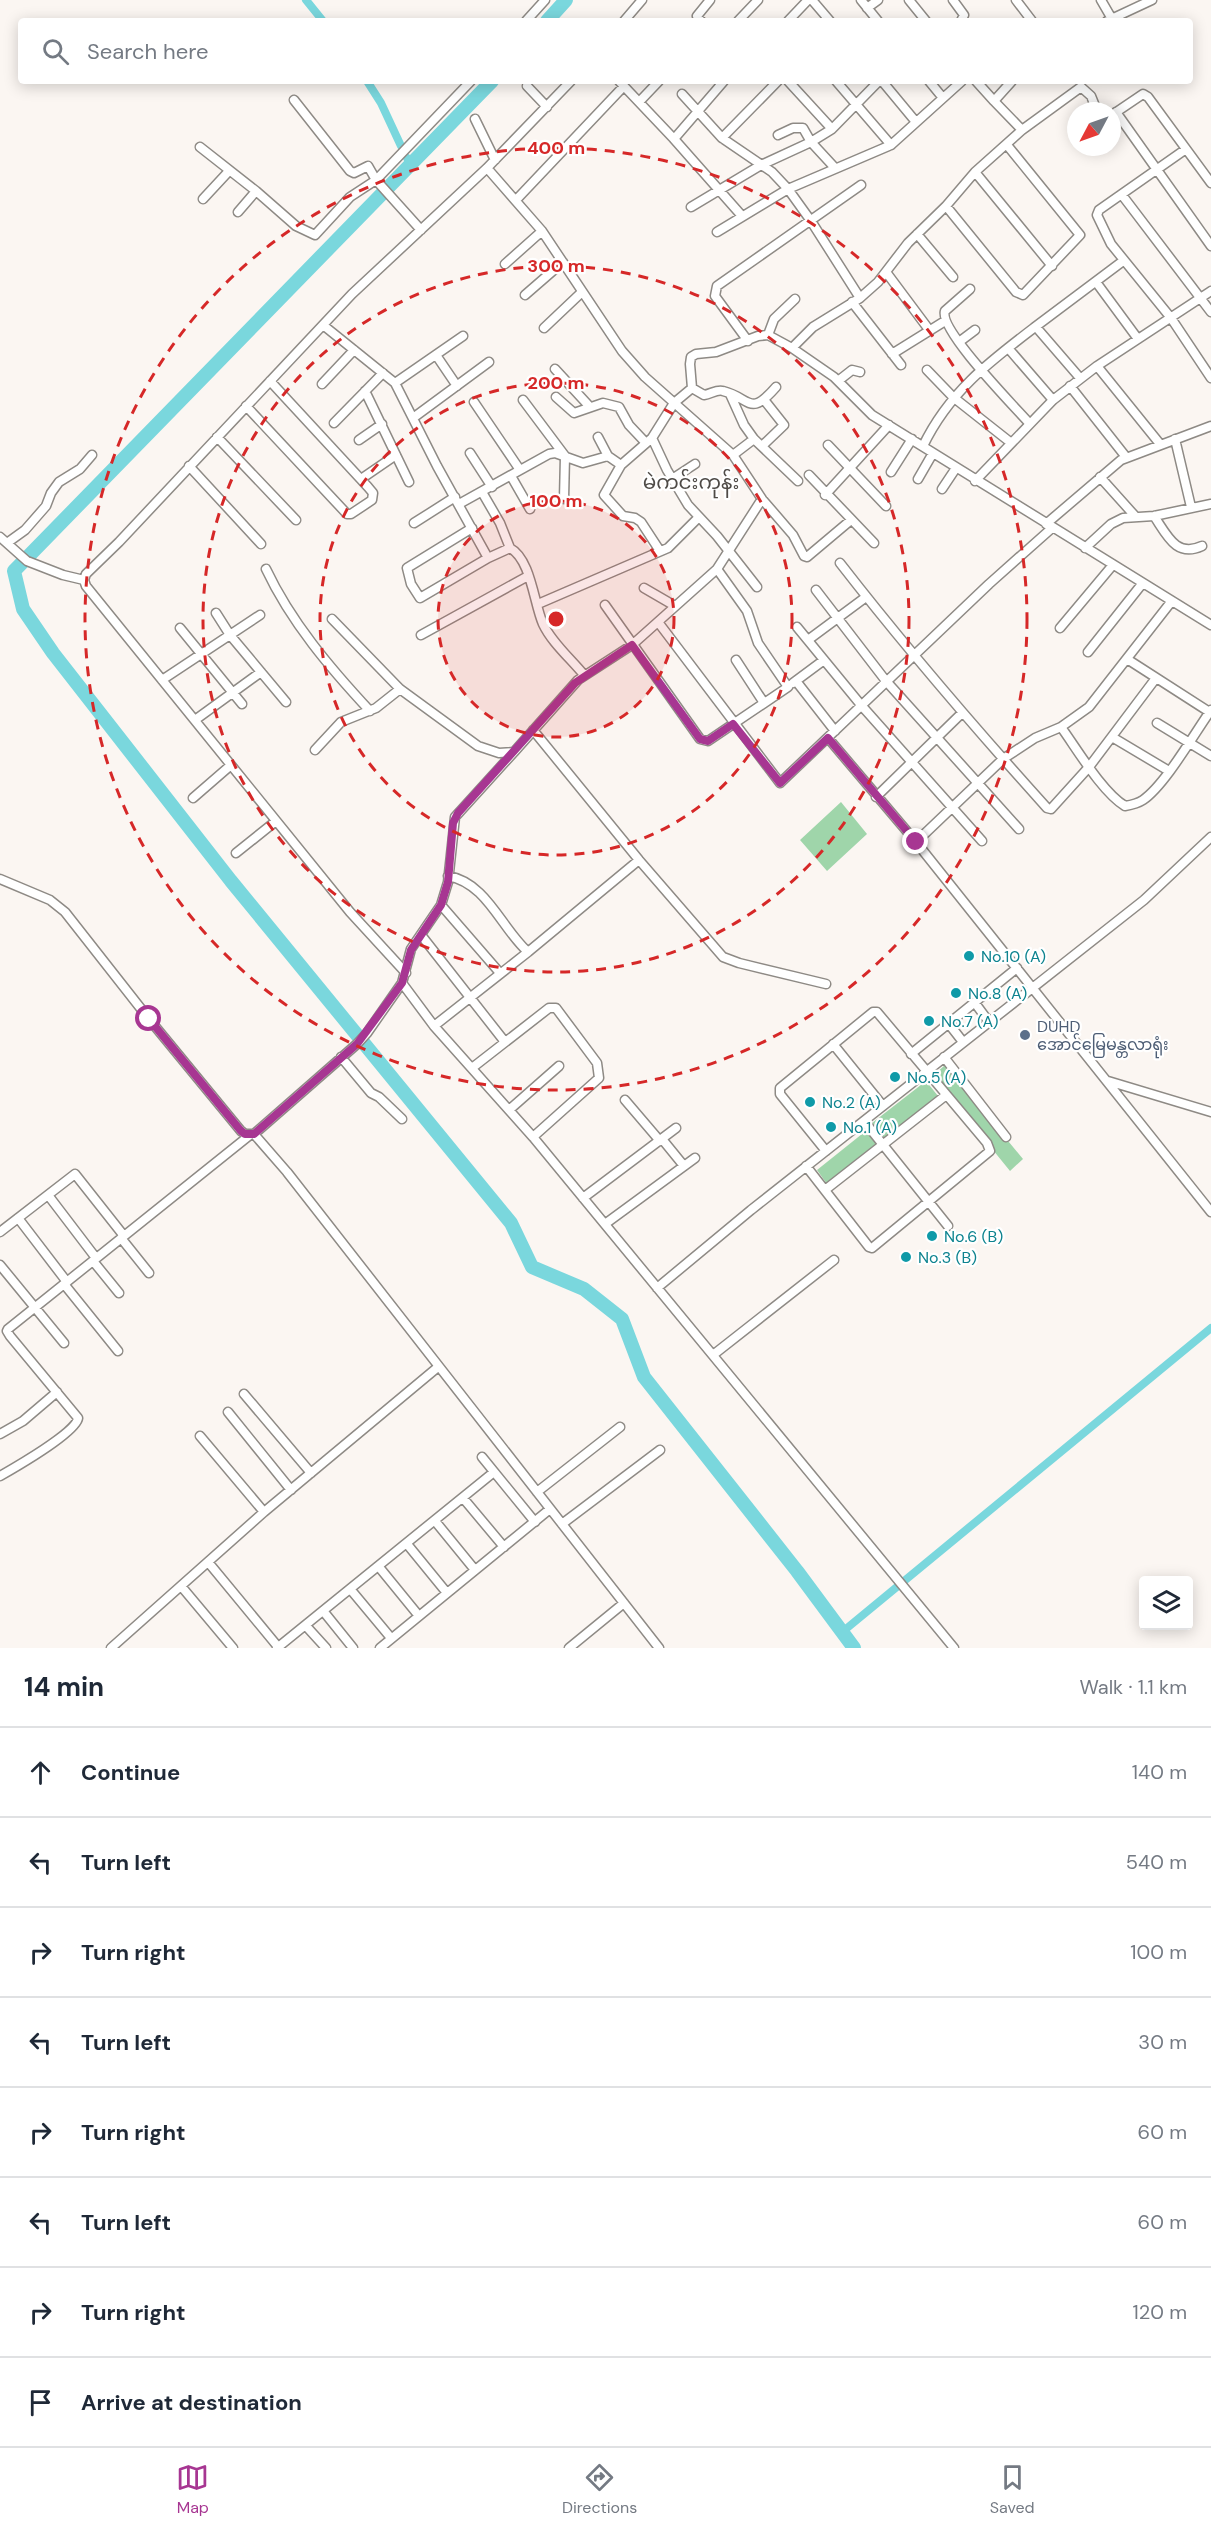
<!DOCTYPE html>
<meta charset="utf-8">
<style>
body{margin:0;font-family:"DM Sans","Noto Sans Myanmar",sans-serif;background:#f2f2f3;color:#1f2937}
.controls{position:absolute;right:18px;bottom:18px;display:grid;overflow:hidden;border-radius:6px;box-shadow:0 3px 15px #0003}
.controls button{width:54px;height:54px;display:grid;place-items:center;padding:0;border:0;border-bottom:2px solid #e0e1e3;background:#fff;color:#1f2937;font:30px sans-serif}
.compass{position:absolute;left:1067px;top:102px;width:54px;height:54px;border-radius:50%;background:#fff;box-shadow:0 3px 15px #0003;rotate:229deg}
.stop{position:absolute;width:18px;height:18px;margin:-14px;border:4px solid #a73692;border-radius:50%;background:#fff}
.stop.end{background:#a73692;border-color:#fff;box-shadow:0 2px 6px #0008}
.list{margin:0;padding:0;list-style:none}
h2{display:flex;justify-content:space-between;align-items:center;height:78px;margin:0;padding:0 24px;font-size:26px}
h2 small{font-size:20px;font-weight:400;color:#747a83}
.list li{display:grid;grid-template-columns:39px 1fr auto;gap:18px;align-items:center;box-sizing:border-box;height:90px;padding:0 24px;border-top:2px solid #e0e1e3}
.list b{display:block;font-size:22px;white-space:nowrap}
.list em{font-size:20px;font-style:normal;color:#747a83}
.icon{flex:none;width:33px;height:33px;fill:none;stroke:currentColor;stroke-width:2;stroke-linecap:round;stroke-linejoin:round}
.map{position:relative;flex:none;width:1211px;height:1648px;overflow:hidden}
.search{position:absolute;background:#fff;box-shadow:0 3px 15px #0003;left:18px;right:18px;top:18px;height:66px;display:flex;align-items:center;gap:15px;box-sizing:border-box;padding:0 21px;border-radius:6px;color:#747a83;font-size:22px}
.sheet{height:798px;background:#fff}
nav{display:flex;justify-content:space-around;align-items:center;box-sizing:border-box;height:84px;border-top:2px solid #e0e1e3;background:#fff;font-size:16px;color:#747a83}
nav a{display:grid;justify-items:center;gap:3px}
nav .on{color:#a73692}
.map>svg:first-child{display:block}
.green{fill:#9fd5aa}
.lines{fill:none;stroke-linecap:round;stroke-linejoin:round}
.canal{stroke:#7ad7dd;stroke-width:8}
.river{stroke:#7ad7dd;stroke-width:14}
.minor-casing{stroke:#8e8a85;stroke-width:11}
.minor{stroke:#fff;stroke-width:8}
.route{stroke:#a73692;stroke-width:8}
.ring{fill:none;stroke:#d62828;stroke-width:3;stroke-dasharray:10 8}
.culture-dot{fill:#0f9aa8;stroke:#fff;stroke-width:2}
.service-dot{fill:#5c6f8a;stroke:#fff;stroke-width:2}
.labels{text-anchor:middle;stroke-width:4.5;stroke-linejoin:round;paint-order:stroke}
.culture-label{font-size:16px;fill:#0d838f;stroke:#fff;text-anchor:start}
.service-label{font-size:16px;fill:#4e5e75;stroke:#fff;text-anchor:start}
.quarter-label{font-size:20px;fill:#4f4b47;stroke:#fff}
.centre{fill:#d62828;stroke:#fff;stroke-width:3}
.ring-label{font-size:18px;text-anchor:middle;font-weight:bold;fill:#d62828;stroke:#fff;stroke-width:4.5;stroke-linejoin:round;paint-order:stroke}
</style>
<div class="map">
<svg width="1211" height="1648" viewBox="0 0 1211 1648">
<rect width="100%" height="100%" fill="#fbf6f2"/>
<path class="green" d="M 841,802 L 867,834 L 827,871 L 800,840 Z
M 945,1065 L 1023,1159 L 1010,1171 L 933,1076 Z
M 926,1081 L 938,1096 L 885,1139 L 872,1123 Z
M 867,1130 L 878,1144 L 827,1184 L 817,1170 Z"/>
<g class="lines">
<path class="canal" d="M 306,0 L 323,21
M 367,81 L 381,103 L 401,146
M 407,158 L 411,165
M 841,1633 L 1211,1328"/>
<path class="river" d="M 547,21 L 566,0
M 492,81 L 14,571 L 23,609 L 53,653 L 231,881 L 511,1223 L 532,1267 L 584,1289 L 622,1319 L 644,1377 L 797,1571 L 854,1648"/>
<defs>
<path id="minor" d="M 812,0 L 830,21
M 861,0 L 878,21
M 909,0 L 926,21
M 953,0 L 964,15 L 961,21
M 1016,0 L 1032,21
M 1101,0 L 1112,19
M 867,8 L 878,0
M 526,21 L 545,0
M 624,21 L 642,0
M 701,21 L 697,16 L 710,0
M 738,21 L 758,0
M 788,21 L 808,0
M 1107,21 L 1152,0
M 619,81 L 674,139 L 742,216
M 788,81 L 832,129
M 836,81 L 891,145
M 882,81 L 916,122
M 929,81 L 943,98
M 976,81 L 994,101
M 527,86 L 547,107
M 682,94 L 722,138 L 772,172 L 788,189 L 811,221 L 860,298
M 294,100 L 350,171 L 354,173 L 368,166 L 376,180 L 421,230
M 639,102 L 659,81
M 1116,112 L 1211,246
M 1112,115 L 1143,94 L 1148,97 L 1211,183
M 475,119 L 495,160
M 1022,130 L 1081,87 L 1091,96 L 1097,111
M 778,135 L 793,128 L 803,128 L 811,142 L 835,168
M 722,138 L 778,81
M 674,139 L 724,81
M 200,147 L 256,191 L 296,226 L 315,235 L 350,197 L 376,180 L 471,81
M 1186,149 L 1099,210 L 1097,215 L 1111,244 L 1171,318 L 1211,378
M 487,168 L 542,231 L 622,351 L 645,377 L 733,455 L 762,499 L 793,535 L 804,556 L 807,557 L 851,520
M 975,172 L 1052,266
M 1122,195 L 1211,312
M 203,199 L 229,171
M 516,200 L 624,86
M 946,206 L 1016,292 L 1023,295 L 1080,235 L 1007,145
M 691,207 L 761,165 L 811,142 L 832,129 L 879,81
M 238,212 L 256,191
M 717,232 L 788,189 L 891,145 L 962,81
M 917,234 L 953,277
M 505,264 L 542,231
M 886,272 L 930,331
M 1096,282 L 1138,339
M 970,289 L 945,311 C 938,329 1015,407 1030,424
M 525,295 L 563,262
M 852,302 L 901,365
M 323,325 L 395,383 L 437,466 L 488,558
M 1036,327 L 1080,378
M 544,328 L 582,292
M 768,335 L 774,319 L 795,299
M 748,341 L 715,296 L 717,286 L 861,185
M 959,342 L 975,330
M 792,348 L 813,327 L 860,298 L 878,282 L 908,243 L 946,206 L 975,172 L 1022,130 L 994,101 L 1012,81
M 1008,348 L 1053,400
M 892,354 L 945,321
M 436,355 L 457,386
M 1097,366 L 1160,444
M 555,369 L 590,407
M 927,370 L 953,397 L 1010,442
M 838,381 L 852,370 L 860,372
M 395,383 L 463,336
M 322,384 L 354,350
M 1070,386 L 1126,457
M 692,388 L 704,395 C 711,394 717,389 723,391 C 751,398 749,418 776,387
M 365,391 L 409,482
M 730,394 L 744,425 L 754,439 L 798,481
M 556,397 L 574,413 L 603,403 L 619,407 L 629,425 L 646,443
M 523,400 L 565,456 L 564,499
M 474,402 L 520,470
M 246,406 L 347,514 L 351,514 L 372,500 L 373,493 L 368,487 L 270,381
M 413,418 L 489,362
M 334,423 L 383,373
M 217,437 L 296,520
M 598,437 L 608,456 L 621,465
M 652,438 L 621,465 L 604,495 L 623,516 L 635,518 L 641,522 L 660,551
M 1175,439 L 1191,507
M 359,440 L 382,424
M 828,445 L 886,506
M 762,446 L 784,425 L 765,401
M 923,446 C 949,392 989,362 1035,327 C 1064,305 1094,283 1123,261
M 470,453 L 492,487
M 733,455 L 754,439
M 189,466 L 261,544
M 891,472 L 912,439
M 809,475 L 874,543
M 511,476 L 530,509
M 1100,477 L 1135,516
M 361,479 L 396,455
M 672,479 L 695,464
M 918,479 L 933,453
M 975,481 L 1053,400 L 1097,366 L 1211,291
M 942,489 L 956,468
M 482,492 L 500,523 L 510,548
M 825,495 L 889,425
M 459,504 L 549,454 L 555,453 L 583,463 L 608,456
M 1154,516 C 1167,535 1176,558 1202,546
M 414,523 L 455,497
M 1046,524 L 1121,460 L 1211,426
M 472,528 L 407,568 L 411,584 L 420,598 L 488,558 L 510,548 C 531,559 534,604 543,624 C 552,643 571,659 584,675
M 0,537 L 27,561 L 63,575 L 84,580
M 7,543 L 25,530 L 46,506 L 51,493 L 59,482 L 80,469 L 92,455
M 1085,548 L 1111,524 L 1123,518 L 1154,516 L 1211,504
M 840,563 C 906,648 975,728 1047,808 L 1051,809 L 1089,767 L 1156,678
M 266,569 C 291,622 330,668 370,711
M 84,580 L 86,574 L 119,542 L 352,294 L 487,168 L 571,81
M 84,580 L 86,586 L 350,912 L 406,973
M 757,587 L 717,536 L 688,505 L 667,470 L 652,438 L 674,403 L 692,388 L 690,364 L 691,357 L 696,354 L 716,352 L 758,336 L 768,335 L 792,348 L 834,377 L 872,415 L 1211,625
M 644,588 L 675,606
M 816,590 L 886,681 L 1019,829
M 538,604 L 668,548 L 699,517
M 605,605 L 700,739 L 708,741 L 788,687 L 758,643 L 747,611 L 717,569
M 216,613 L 230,635 L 286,702
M 332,619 L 400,689 L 478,746 L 499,753 L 514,752 L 578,680 L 632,645 L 717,569 L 762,499
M 658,622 L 780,783 L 989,584 L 1052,528
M 797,627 L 861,705 L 982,841
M 180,628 L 242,704
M 1060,628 L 1112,566
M 421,635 L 528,576
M 808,640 L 866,597
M 1088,652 L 1142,584
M 1127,659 L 1211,713
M 736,660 L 764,703
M 162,680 L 260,615
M 796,681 L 835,731
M 793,683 L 824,660
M 195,720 L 261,672
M 1157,723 L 1211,756
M 1061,727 C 1077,749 1102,792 1125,806 C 1131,805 1137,804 1143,800 C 1165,785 1194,734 1211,710
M 533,730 L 639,860 L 723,957 L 739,963 L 826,984
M 1112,737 L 1169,771
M 828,738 L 916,842 L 1211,1212
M 315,750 L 341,722 L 376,708 L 400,689
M 876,797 L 962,713
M 193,798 L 231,765
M 916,842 L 1003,759 L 1035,738 L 1061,727 L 1089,707 L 1171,602
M 236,853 L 276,821
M 0,879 L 50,900 L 65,912 L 149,1019 L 241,1131 L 245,1134 L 254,1134 L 287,1172 L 659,1648
M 441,905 L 500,973
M 421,935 L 505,1042
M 528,952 L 639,860
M 402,983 L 434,1026 L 533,1137 L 954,1648
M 975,1003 L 989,1022
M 949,1024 L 963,1042
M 434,1026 L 528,952 C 501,928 487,883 448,876
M 833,1044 L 883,1106
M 911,1054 L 1017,968
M 341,1057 L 371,1093 L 379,1097 L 402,1119
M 944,1057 L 1006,1137
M 472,1068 L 549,1008 L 556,1008 L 597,1063 L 599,1078 L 533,1137
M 1108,1081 L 1211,1112
M 625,1100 L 660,1141
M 509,1110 L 559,1066
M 864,1121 L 948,1226
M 254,1134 L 357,1044 L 367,1033 L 402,983 L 411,949 L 441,905 L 448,882 L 455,817 L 514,752
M 662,1139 L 684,1166
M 806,1166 L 869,1247 L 872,1248 L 990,1151 L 987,1143 L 877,1012 L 873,1012 L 780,1088 L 780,1094 L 826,1151
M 825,1190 L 945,1096
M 48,1195 L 96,1258
M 583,1198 L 676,1128
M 18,1218 L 67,1282
M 605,1224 L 695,1158
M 0,1232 L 75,1174 L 124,1236
M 121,1238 L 149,1273
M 93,1261 L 119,1293
M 0,1265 L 64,1343
M 64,1284 L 118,1351
M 657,1288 L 751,1210 L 1144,900 L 1211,837
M 713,1355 L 834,1260
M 244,1394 L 311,1473
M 228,1412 L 291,1490
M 0,1434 L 23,1421 L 57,1392
M 200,1436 L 264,1512
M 482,1457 L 535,1522
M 0,1476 C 14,1468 77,1432 78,1418 L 10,1336 L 7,1331 L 8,1329 L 250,1135
M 537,1492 L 620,1427
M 463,1498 L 504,1547
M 435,1521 L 475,1570
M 562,1524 L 660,1450
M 407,1544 L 447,1593
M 208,1562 L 279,1648
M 379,1567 L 419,1616
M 181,1586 L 233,1648
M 351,1590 L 391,1638
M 324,1612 L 353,1648
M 306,1626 L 326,1648
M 111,1648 L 264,1512 L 438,1367
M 277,1648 L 494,1472
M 380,1648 L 550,1509
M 569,1648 L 624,1603"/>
</defs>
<use href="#minor" class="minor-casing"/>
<use href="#minor" class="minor"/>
</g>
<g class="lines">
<path class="route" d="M 149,1019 L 241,1131 L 245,1134 L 254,1134 L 357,1044 L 402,983 L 411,950 L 441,905 L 448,882 L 453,823 L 458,813 L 575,683 L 632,645 L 700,739 L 708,741 L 733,724 L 780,783 L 828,738 L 916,842"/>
</g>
<circle cx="556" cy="619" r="118" fill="#d62828" fill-opacity=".12"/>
<g class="ring">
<circle cx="556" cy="619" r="118"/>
<circle cx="556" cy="619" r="236"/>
<circle cx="556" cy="619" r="353"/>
<circle cx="556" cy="619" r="471"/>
</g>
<g class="culture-dot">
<circle cx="969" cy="956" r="6"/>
<circle cx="956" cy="993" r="6"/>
<circle cx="929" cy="1021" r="6"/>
<circle cx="895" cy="1077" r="6"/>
<circle cx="810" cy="1102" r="6"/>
<circle cx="831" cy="1127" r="6"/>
<circle cx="932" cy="1236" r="6"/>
<circle cx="906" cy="1257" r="6"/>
</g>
<circle class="service-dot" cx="1025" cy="1035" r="6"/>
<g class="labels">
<g class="culture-label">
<text x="981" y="962">No.10 (A)</text>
<text x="968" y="999">No.8 (A)</text>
<text x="941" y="1027">No.7 (A)</text>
<text x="907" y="1083">No.5 (A)</text>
<text x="822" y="1108">No.2 (A)</text>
<text x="843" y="1133">No.1 (A)</text>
<text x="944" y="1242">No.6 (B)</text>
<text x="918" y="1263">No.3 (B)</text>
</g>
<g class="service-label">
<text x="1037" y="1032">DUHD<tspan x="1037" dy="18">အောင်မြေမန္တလာရုံး</tspan></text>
</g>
<g class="quarter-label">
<text x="691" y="489">မဲကင်းကုန်း</text>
</g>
</g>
<circle cx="556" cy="619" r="9" class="centre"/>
<g class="ring-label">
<text x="556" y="154">400 m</text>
<text x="556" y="272">300 m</text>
<text x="556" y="389">200 m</text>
<text x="556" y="507">100 m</text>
</g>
</svg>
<div class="controls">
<button><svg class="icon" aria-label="layers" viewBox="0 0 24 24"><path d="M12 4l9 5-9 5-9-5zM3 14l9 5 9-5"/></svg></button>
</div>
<svg class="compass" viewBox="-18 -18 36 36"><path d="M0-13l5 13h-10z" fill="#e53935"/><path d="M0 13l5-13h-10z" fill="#747a83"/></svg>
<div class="stop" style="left:149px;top:1019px"></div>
<div class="stop end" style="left:916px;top:842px"></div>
<div class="search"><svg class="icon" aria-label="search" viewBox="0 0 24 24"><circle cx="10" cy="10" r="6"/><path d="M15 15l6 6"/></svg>Search here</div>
</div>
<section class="sheet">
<h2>14 min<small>Walk · 1.1 km</small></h2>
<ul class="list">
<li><svg class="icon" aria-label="ahead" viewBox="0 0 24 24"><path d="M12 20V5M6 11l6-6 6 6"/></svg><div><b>Continue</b></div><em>140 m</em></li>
<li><svg class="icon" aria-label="left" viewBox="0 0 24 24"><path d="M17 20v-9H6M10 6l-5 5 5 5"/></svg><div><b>Turn left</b></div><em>540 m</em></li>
<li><svg class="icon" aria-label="right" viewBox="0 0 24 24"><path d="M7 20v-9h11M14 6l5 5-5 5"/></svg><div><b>Turn right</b></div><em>100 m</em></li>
<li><svg class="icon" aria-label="left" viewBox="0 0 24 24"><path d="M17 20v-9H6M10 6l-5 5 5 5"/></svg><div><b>Turn left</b></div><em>30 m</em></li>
<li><svg class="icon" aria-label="right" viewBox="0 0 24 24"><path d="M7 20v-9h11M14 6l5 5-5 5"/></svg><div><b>Turn right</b></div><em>60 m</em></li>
<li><svg class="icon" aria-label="left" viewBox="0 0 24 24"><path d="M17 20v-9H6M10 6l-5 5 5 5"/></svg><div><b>Turn left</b></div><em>60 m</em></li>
<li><svg class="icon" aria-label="right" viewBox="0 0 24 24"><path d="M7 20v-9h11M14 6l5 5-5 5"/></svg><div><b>Turn right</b></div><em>120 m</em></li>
<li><svg class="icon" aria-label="arrive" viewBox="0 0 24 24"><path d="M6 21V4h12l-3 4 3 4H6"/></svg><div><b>Arrive at destination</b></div></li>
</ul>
</section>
<nav>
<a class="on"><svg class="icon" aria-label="map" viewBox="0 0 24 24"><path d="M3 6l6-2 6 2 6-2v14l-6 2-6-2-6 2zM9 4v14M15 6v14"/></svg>Map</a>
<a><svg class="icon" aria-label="directions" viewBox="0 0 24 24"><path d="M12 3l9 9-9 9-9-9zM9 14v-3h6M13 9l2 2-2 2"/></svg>Directions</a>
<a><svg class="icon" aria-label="saved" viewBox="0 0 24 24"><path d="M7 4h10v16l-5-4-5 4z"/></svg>Saved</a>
</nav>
